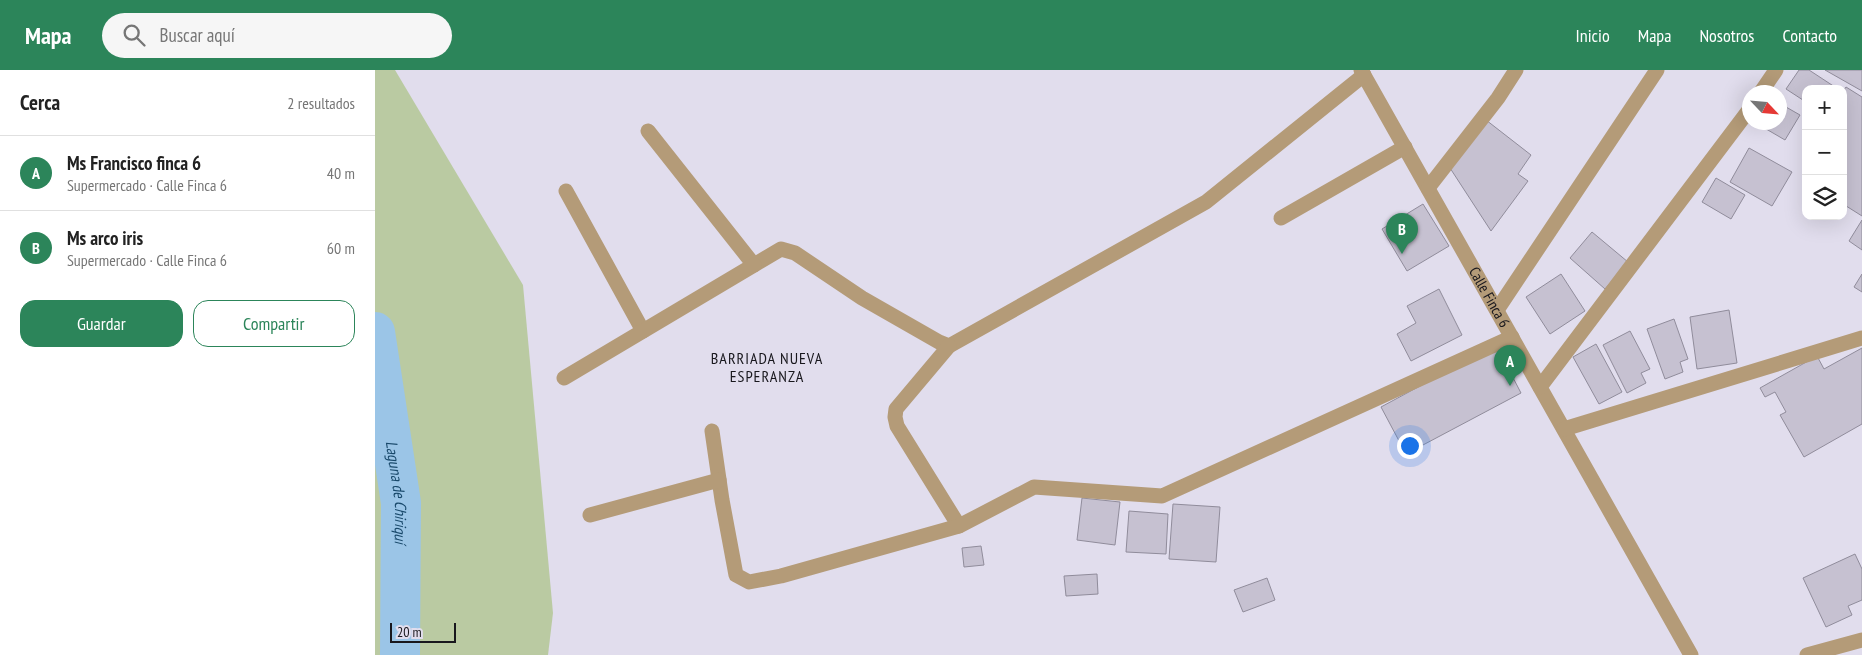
<!DOCTYPE html>
<html lang="es">
<meta charset="utf-8">
<style>
body{margin:0;font-family:"PT Sans Narrow",sans-serif;background:#f6f6f6;color:#222}
.controls{position:absolute;right:15px;top:15px;display:grid;overflow:hidden;border-radius:10px;box-shadow:0 5px 20px #0002}
.controls button{width:45px;height:45px;display:grid;place-items:center;padding:0;border:0;border-bottom:1px solid #e0e0e0;background:#fff;color:#222;font:25px sans-serif}
.compass{position:absolute;left:1367px;top:15px;width:45px;height:45px;border-radius:50%;background:#fff;box-shadow:0 5px 20px #0002;rotate:116deg}
.scale{position:absolute;left:15px;bottom:12px;width:66px;box-sizing:border-box;padding-left:5px;border:2px solid #18171d;border-top:0;font-size:14px;line-height:18px;white-space:nowrap;color:#18171d;-webkit-text-stroke:4px #e1dded;paint-order:stroke}
.you{position:absolute;left:1034px;top:375px;width:18px;height:18px;margin:-12px;border:4px solid #fff;border-radius:50%;background:#1a73e8;box-shadow:0 0 0 8px #1a73e833}
.badge{display:grid;place-items:center;width:32px;height:32px;border-radius:50%;background:#2c855a;color:#fff;font-size:16px;font-weight:700}
.pin{position:absolute;translate:-50% -41px;filter:drop-shadow(0 1px 2px #0008)}
.pin::after{content:'';position:absolute;top:26px;width:18px;height:15px;background:inherit;clip-path:polygon(0 0,100% 0,50% 100%)}
.list{margin:0;padding:0;list-style:none}
h2{display:flex;justify-content:space-between;align-items:center;height:65px;margin:0;padding:0 20px;font-size:21px}
h2 small{font-size:16px;font-weight:400;color:#767676}
.list li{display:grid;grid-template-columns:32px 1fr auto;gap:15px;align-items:center;box-sizing:border-box;height:75px;padding:0 20px;border-top:1px solid #e0e0e0}
.list b{display:block;font-size:19px;white-space:nowrap}
.list p{margin:0;font-size:16px;white-space:nowrap;color:#767676}
.list em{font-size:16px;font-style:normal;color:#767676}
.actions{display:flex;gap:10px;padding:15px 20px}
.actions a{flex:1;padding:11px 0;border:1px solid #2c855a;border-radius:15px;text-align:center;font-size:18px;color:#2c855a}
.actions .main{background:#2c855a;color:#fff}
.icon{flex:none;width:28px;height:28px;fill:none;stroke:currentColor;stroke-width:2;stroke-linecap:round;stroke-linejoin:round}
.map{position:relative;flex:none;width:1487px;height:585px;overflow:hidden}
header{display:flex;align-items:center;gap:30px;box-sizing:border-box;height:70px;padding:0 25px;background:#2c855a;color:#fff}
header strong{font-size:24px}
nav{display:flex;gap:28px;margin-inline-start:auto;font-size:18px}
.search{width:350px;height:45px;background:#f6f6f6;display:flex;align-items:center;gap:12px;box-sizing:border-box;padding:0 18px;border-radius:28px;color:#767676;font-size:19px}
main{display:flex}
aside{flex:1;background:#fff}
.map>svg:first-child{display:block}
.green{fill:#bacaa2}
.lines{fill:none;stroke-linecap:round;stroke-linejoin:round}
.river{stroke:#9bc5e7;stroke-width:40}
.building{fill:#c6c1d1;stroke:#908c9b}
.minor{stroke:#b49b78;stroke-width:15}
.labels{text-anchor:middle;stroke-width:5;stroke-linejoin:round;paint-order:stroke}
.street-label{font-size:15px;fill:#18171d;stroke:#e1dded}
.neighbourhood-label{font-size:16px;letter-spacing:1px;fill:#18171d;stroke:#e1dded}
.water-label{font-size:16px;font-style:italic;fill:#19496b;stroke:#e1dded}
</style>
<header>
<strong>Mapa</strong>
<div class="search"><svg class="icon" aria-label="search" viewBox="0 0 24 24"><circle cx="10" cy="10" r="6"/><path d="M15 15l6 6"/></svg>Buscar aquí</div>
<nav><a>Inicio</a><a>Mapa</a><a>Nosotros</a><a>Contacto</a></nav>
</header>
<main>
<aside>
<h2>Cerca<small>2 resultados</small></h2>
<ul class="list">
<li><span class="badge">A</span><div><b>Ms Francisco finca 6</b><p>Supermercado · Calle Finca 6</p></div><em>40 m</em></li>
<li><span class="badge">B</span><div><b>Ms arco iris</b><p>Supermercado · Calle Finca 6</p></div><em>60 m</em></li>
</ul>
<div class="actions"><a class="main">Guardar</a><a>Compartir</a></div>
</aside>
<div class="map">
<svg width="1487" height="585" viewBox="0 0 1487 585">
<rect width="100%" height="100%" fill="#e1dded"/>
<path class="green" d="M 0,0 L 20,0 L 148,215 L 178,543 L 173,585 L 0,585 Z"/>
<g class="lines">
<path class="river" id="s1" d="M 0,262 L 26,433 L 25,585"/>
</g>
<path class="building" d="M 1424,0 L 1434,0 L 1463,19 L 1431,19 L 1431,32 L 1411,19 Z
M 1450,0 L 1487,0 L 1487,21 Z
M 1471,17 L 1487,27 L 1487,146 L 1468,134 L 1468,21 Z
M 1404,33 L 1425,45 L 1410,70 L 1386,56 L 1388,52 L 1404,52 Z
M 1111,50 L 1156,85 L 1143,104 L 1153,111 L 1116,161 L 1075,98 Z
M 1374,78 L 1417,102 L 1397,136 L 1355,112 Z
M 1341,108 L 1370,125 L 1356,149 L 1327,132 Z
M 1048,134 L 1074,176 L 1032,201 L 1007,159 Z
M 1487,150 L 1487,180 L 1474,171 Z
M 1217,162 L 1253,192 L 1230,219 L 1195,188 Z
M 1186,204 L 1210,241 L 1175,264 L 1151,227 Z
M 1487,204 L 1487,222 L 1479,217 Z
M 1064,219 L 1087,265 L 1036,291 L 1022,264 L 1041,253 L 1032,236 Z
M 1354,240 L 1362,293 L 1322,299 L 1315,247 Z
M 1299,249 L 1313,289 L 1305,292 L 1308,302 L 1290,309 L 1272,259 Z
M 1255,261 L 1275,299 L 1266,303 L 1271,313 L 1252,323 L 1228,275 Z
M 1221,274 L 1247,322 L 1224,334 L 1198,287 Z
M 1121,275 L 1146,323 L 1031,384 L 1006,337 Z
M 1487,278 L 1487,354 L 1429,387 L 1405,345 L 1411,342 L 1400,322 L 1390,327 L 1385,318 L 1442,286 L 1449,299 Z
M 707,428 L 745,432 L 740,475 L 702,470 Z
M 798,434 L 845,437 L 841,492 L 794,489 Z
M 754,441 L 793,444 L 791,484 L 751,482 Z
M 606,476 L 609,495 L 589,497 L 587,478 Z
M 1480,484 L 1487,499 L 1487,530 L 1473,536 L 1477,545 L 1451,557 L 1428,508 Z
M 722,504 L 723,524 L 691,526 L 689,506 Z
M 892,508 L 900,530 L 868,542 L 859,520 Z"/>
<g class="lines">
<g class="minor">
<path id="s2" d="M 986,0 L 1316,585"/>
<path d="M 1386,22 L 1401,0"/>
<path d="M 273,61 L 379,195 L 406,179 L 420,183 L 487,228 L 564,272 L 574,276 L 831,132 L 989,5"/>
<path d="M 1053,118 L 1123,28 L 1141,0"/>
<path d="M 191,121 L 268,261"/>
<path d="M 906,148 L 1030,77"/>
<path d="M 1122,240 L 1282,0"/>
<path d="M 574,276 L 521,339 L 520,347 L 522,356 L 584,456"/>
<path d="M 189,308 L 379,195"/>
<path d="M 1165,317 L 1374,40"/>
<path d="M 1189,359 L 1487,268"/>
<path d="M 337,361 L 347,430 L 361,505 L 374,512 L 406,506 L 584,456 L 659,417 L 787,426 L 1137,267"/>
<path d="M 215,445 L 344,410"/>
<path d="M 1432,585 L 1487,570"/>
</g>
</g>
<g class="labels">
<g class="street-label">
<text dy="5" stroke="none"><textPath href="#s2" startOffset="261">Calle Finca 6</textPath></text>
</g>
<g class="neighbourhood-label">
<text x="392" y="294">BARRIADA NUEVA<tspan x="392" dy="18">ESPERANZA</tspan></text>
</g>
<g class="water-label">
<text dy="6" stroke="none"><textPath href="#s1" startOffset="162">Laguna de Chiriquí</textPath></text>
</g>
</g>
</svg>
<div class="controls">
<button>+</button>
<button>−</button>
<button><svg class="icon" aria-label="layers" viewBox="0 0 24 24"><path d="M12 4l9 5-9 5-9-5zM3 14l9 5 9-5"/></svg></button>
</div>
<svg class="compass" viewBox="-18 -18 36 36"><path d="M0-13l5 13h-10z" fill="#e53935"/><path d="M0 13l5-13h-10z" fill="#767676"/></svg>
<div class="scale">20 m</div>
<div class="you"></div>
<div class="pin badge" style="left:1135px;top:316px">A</div>
<div class="pin badge" style="left:1027px;top:184px">B</div>
</div>
</main>
